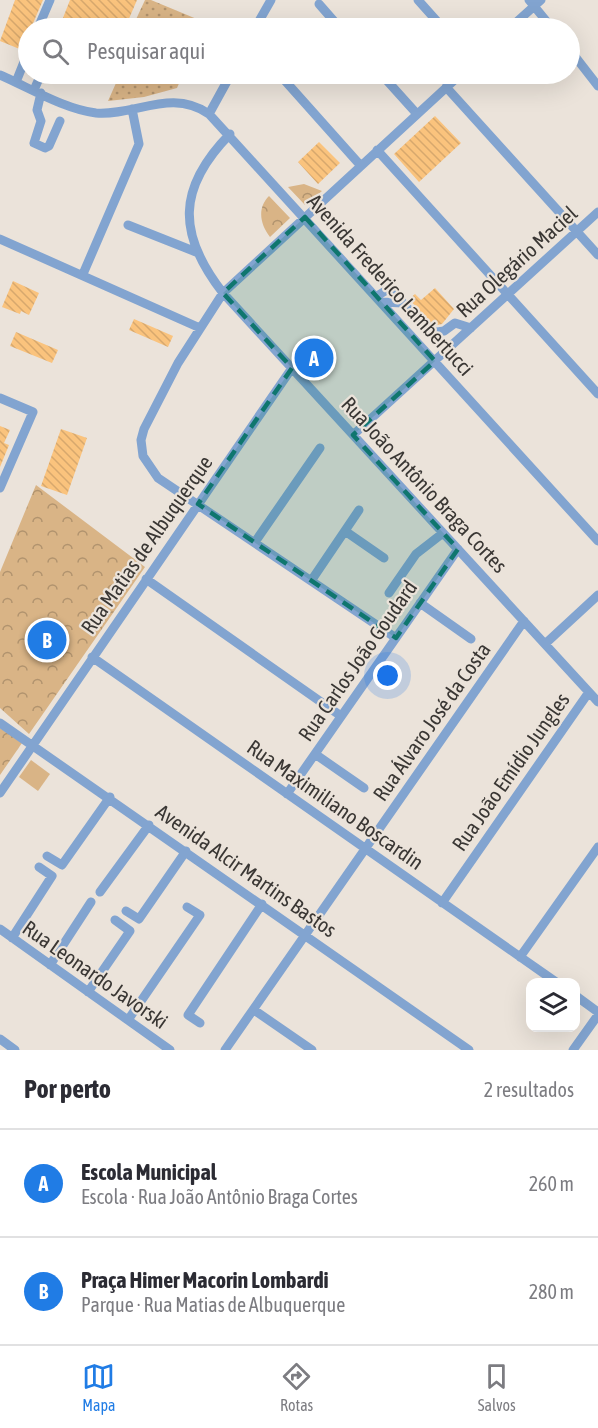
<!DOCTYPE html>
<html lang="pt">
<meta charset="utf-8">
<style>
body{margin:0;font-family:"Asap Condensed",sans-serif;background:#f7f7f7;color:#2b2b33}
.controls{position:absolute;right:18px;bottom:18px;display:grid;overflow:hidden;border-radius:12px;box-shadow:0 6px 24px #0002}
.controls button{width:54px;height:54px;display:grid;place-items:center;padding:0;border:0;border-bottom:2px solid #e1e1e2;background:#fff;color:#2b2b33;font:30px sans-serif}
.you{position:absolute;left:388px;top:676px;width:21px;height:21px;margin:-15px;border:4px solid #fff;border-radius:50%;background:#1a73e8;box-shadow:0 0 0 9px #1a73e833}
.badge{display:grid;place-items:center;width:39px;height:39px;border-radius:50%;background:#207ce5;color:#fff;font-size:20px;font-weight:700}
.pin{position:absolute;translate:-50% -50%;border:3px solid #fff;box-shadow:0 2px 6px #0006}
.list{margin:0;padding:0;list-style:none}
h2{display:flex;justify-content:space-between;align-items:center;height:78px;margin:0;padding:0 24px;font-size:26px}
h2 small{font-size:20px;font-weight:400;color:#7c7c81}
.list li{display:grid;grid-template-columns:39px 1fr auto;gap:18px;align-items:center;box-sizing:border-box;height:108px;padding:0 24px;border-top:2px solid #e1e1e2}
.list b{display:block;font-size:22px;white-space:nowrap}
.list p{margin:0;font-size:20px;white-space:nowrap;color:#7c7c81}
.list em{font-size:20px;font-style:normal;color:#7c7c81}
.icon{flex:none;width:33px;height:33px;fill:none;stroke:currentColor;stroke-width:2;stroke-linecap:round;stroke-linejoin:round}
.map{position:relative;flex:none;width:598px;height:1050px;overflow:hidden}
.search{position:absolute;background:#fff;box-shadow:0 6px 24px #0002;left:18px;right:18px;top:18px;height:66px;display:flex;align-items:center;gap:15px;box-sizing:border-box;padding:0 21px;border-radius:33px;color:#7c7c81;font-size:22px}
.sheet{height:294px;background:#fff}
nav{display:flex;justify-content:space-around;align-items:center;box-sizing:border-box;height:84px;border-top:2px solid #e1e1e2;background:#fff;font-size:16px;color:#7c7c81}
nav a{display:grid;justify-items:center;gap:3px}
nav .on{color:#207ce5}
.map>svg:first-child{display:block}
.grass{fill:url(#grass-dots)}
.park{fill:url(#park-crowns)}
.garden{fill:#d9b486}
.building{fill:url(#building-back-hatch)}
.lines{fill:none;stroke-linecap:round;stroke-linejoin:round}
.minor{stroke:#82a4d0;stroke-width:9}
.marked{fill:#0f766e;fill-opacity:0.2;stroke:#0f766e;stroke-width:4.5;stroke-dasharray:12 8;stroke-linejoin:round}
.labels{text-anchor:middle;stroke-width:4.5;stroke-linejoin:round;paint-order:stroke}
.street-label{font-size:21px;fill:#3a3734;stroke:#ebe3da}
</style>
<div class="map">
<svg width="598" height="1050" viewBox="0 0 598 1050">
<defs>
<pattern id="grass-dots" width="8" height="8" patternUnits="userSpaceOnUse" patternTransform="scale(1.5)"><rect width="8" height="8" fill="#d9b486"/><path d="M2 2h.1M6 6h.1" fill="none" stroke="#b1936e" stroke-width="1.8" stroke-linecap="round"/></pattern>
<pattern id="park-crowns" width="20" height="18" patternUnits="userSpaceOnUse" patternTransform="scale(1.5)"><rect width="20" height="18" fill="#d9b486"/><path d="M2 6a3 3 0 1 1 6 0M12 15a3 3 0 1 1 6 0" fill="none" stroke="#b1936e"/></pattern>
<pattern id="building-back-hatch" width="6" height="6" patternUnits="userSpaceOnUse" patternTransform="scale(1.5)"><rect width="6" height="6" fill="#fac37d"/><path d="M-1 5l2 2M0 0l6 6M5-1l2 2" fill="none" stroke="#d7a86d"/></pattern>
</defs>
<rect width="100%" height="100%" fill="#ebe3da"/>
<path class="grass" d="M 145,0 L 151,0 L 204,22 L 202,28 L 132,28 Z
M 120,74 L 183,74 L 177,88 L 144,97 L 108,101 Z"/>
<path class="park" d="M 304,184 L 322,191 L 305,205 L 288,187 Z
M 269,196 L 290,218 L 270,237 C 260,224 257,208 269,196 Z
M 36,485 L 145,567 L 29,734 L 0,708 L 0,572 Z
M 0,728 L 22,743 L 0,775 Z"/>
<path class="garden" d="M 31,760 L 50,774 L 38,791 L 19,777 Z"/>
<path class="building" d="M 15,0 L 43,0 L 31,28 L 28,28 L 28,45 L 22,50 L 0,41 Z
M 70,0 L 137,0 L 125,28 L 59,28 Z
M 435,116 L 461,143 L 419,182 L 394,154 Z
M 319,142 L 340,163 L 318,184 L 298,162 Z
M 13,281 L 39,293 L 29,315 L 21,311 L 20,314 L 2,307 Z
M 435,288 L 454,309 L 442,324 L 433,326 L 409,299 L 415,294 L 421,300 Z
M 134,319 L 173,336 L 168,347 L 129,330 Z
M 16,332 L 58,350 L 52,363 L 10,346 Z
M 0,426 L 10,430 L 4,443 L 9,445 L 0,467 Z
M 61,429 L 87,438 L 67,495 L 41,486 Z"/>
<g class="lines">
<path class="minor" d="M 418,0 L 443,28
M 529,0 L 552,28
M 319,4 L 340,28
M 38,28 L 50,0
M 255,28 L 271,0
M 510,28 L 541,0
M 570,50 L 598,86
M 279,74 L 361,166
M 381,74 L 417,114
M 0,75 C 30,88 64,109 96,113 C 136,116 171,88 209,114 L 598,541
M 16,82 L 28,52
M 446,87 L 598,255
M 34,90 L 41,74
M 41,93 L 37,110 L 41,121 L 34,143 L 45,148 L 49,146 L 60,121
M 209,114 L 231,74
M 230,134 C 177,188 177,234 223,293 L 598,702
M 377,150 L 598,394
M 128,225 L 196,252
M 0,239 L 200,328
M 83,274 L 139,144 L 132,109
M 377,296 L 390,288 L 403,303
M 382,302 L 403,303 L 430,333 L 444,331 L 455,323 L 471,328
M 0,398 L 33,412 L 0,488
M 353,435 L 598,212
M 345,531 L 384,558
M 255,542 L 320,448
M 146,579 L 341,716
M 311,581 L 359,510
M 389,593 L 416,554 L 443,533
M 420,603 L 471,639
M 396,638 L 158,478 L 143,456 L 141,440 L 144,429 L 178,363 L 223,293 L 461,74
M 545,644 L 598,595
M 92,657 L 556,982
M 0,723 L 469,1050
M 315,754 L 364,788
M 0,793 L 292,368
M 287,794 L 458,549
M 47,856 L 62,865 L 110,797
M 100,892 L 149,825
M 442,903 L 589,692
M 126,911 L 139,919 L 186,851
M 0,929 L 170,1050
M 12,938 L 52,876 L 39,867
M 520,957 L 598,847
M 50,965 L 91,902
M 88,992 L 130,931 L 115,920
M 576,996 L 598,1012
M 254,1010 L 312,1050
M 128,1020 L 200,915 L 187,907
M 200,1023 L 188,1015 L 262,904
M 0,1039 L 15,1050
M 225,1050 L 524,621
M 573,1050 L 598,1015"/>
</g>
<path class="marked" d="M 305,217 L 435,361 L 353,435 L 458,549 L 396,638 L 198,504 L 292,368 L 223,293 Z"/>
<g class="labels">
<g class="street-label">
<text transform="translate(517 262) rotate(-42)" y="7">Rua Olegário Maciel</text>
<text transform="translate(390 285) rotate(48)" y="7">Avenida Frederico Lambertucci</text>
<text transform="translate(424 485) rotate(47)" y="7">Rua João Antônio Braga Cortes</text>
<text transform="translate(147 545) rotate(-55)" y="7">Rua Matias de Albuquerque</text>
<text transform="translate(358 661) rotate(-55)" y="7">Rua Carlos João Goudard</text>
<text transform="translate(432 722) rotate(-55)" y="7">Rua Álvaro José da Costa</text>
<text transform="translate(511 772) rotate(-55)" y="7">Rua João Emídio Jungles</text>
<text transform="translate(335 805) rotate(35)" y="7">Rua Maximiliano Boscardin</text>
<text transform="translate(246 871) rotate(35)" y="7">Avenida Alcir Martins Bastos</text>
<text transform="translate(95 975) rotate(35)" y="7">Rua Leonardo Javorski</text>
</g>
</g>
</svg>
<div class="controls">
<button><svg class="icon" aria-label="layers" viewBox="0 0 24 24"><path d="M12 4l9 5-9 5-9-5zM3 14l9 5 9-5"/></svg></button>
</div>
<div class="you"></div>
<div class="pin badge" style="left:314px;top:358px">A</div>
<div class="pin badge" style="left:47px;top:640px">B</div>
<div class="search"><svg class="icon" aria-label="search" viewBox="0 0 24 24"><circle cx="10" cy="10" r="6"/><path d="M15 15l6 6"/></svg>Pesquisar aqui</div>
</div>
<section class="sheet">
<h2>Por perto<small>2 resultados</small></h2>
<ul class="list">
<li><span class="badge">A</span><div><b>Escola Municipal</b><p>Escola · Rua João Antônio Braga Cortes</p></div><em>260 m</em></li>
<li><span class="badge">B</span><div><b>Praça Himer Macorin Lombardi</b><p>Parque · Rua Matias de Albuquerque</p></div><em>280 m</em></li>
</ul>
</section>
<nav>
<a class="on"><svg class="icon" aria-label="map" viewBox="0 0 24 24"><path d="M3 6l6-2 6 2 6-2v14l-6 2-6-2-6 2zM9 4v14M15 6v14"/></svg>Mapa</a>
<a><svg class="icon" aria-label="directions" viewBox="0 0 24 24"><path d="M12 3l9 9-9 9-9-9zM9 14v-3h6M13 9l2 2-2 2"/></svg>Rotas</a>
<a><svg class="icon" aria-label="saved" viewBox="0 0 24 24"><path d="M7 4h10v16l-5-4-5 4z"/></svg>Salvos</a>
</nav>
